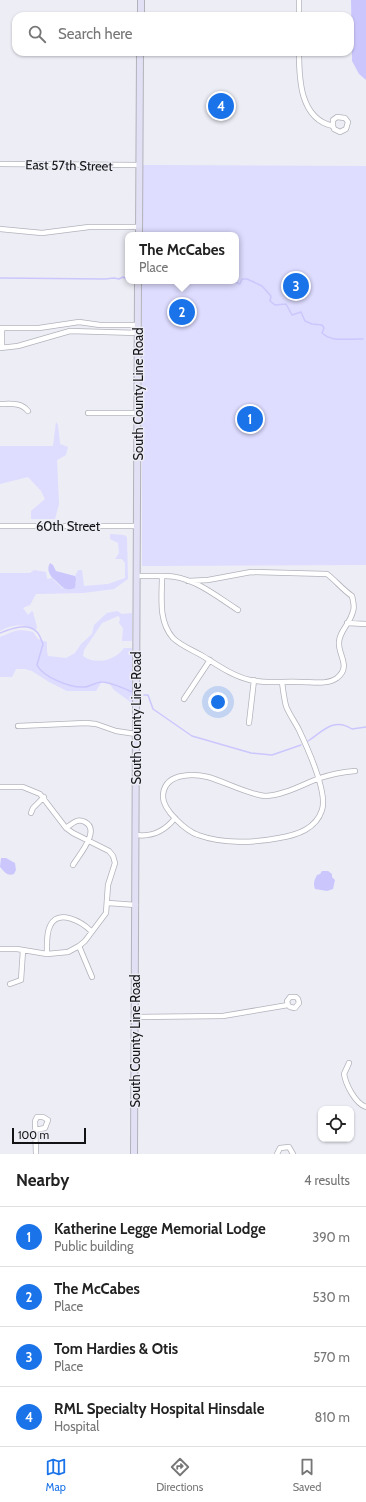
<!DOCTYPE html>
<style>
body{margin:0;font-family:Cabin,sans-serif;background:#f6f6f6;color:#222}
.controls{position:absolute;right:12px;bottom:12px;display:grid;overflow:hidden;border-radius:8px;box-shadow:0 1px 3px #0004}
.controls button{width:36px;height:36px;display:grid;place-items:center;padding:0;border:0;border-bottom:1px solid #e0e0e0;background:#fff;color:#222;font:20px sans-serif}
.scale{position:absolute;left:12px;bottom:10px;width:74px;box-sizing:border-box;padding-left:4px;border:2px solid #131316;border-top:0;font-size:11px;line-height:14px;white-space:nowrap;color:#131316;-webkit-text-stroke:3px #ededf6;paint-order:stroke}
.you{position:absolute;left:218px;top:702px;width:14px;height:14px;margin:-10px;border:3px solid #fff;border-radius:50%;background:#1a73e8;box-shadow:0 0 0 6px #1a73e833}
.badge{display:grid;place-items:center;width:26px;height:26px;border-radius:50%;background:#1a73e8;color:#fff;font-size:13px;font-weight:700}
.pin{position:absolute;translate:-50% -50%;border:2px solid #fff;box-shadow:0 1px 4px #0006}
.popup{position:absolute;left:125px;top:232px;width:114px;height:52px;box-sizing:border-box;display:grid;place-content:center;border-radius:8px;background:#fff;filter:drop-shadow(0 1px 3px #0005);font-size:13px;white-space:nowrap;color:#767676}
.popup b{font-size:15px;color:#222}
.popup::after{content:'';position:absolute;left:50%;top:100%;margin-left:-8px;border:8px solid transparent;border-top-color:#fff}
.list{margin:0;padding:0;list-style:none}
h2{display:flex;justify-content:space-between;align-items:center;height:52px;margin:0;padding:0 16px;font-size:17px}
h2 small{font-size:13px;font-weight:400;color:#767676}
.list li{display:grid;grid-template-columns:26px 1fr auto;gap:12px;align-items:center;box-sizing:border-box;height:60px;padding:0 16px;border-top:1px solid #e0e0e0}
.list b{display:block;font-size:15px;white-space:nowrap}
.list p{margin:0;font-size:13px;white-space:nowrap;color:#767676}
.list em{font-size:13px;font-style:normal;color:#767676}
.icon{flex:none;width:22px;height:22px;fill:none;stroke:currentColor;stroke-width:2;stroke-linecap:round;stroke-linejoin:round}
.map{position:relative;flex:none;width:366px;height:1154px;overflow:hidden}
.search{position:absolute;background:#fff;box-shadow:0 1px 3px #0004;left:12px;right:12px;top:12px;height:44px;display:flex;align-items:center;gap:10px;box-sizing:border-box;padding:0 14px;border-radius:12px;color:#767676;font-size:15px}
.sheet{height:292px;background:#fff}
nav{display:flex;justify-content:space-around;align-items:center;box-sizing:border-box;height:56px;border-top:1px solid #e0e0e0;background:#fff;font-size:11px;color:#767676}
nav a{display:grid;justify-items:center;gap:2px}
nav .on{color:#1a73e8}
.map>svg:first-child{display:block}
.green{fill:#dedcff}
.water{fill:#cbc7fd}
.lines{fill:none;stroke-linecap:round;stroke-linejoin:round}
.stream{stroke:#cbc7fd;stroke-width:1.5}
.minor-casing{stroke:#b2b2bb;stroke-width:6}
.secondary-casing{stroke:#b2b2bb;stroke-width:8}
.minor{stroke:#fff;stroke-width:4.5}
.secondary{stroke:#e2e0f4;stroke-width:6}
.labels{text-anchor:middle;stroke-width:3;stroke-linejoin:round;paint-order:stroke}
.street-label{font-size:13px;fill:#131316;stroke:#ededf6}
</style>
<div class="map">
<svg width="366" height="1154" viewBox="0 0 366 1154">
<rect width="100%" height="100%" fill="#ededf6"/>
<path class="green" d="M 142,165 L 366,166 L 366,565 L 142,566 L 142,281 L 236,281 L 236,235 L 142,235 Z
M 56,422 L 58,425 L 60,444 L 68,447 L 66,455 L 57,460 L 59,504 L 55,519 L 31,519 L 31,511 L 45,499 L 41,491 L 28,477 L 0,484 L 0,446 L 53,446 Z
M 110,534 L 124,535 L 127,537 L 128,579 L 114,589 L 83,593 L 36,594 L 30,605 L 23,608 L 28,615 L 32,611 L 33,612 L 37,627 L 36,630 C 23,623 12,624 0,631 L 0,573 L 30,573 L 34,570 L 46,572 L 47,579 L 52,578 L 62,588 L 76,583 L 75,576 L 78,570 L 82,570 L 84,586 L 108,584 L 125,578 L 125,563 L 122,559 L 115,559 L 119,553 L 118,543 L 110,539 Z
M 117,611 L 122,614 L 132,613 L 132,641 L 122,641 L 123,628 L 119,623 L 120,618 L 118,616 L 102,623 L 84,650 L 83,656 C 95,665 115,661 124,648 L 132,648 L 132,703 L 114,690 L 109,683 L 102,681 L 96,691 L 67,691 L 49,682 L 32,671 L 25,669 L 16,669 L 12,677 L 0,677 L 0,637 C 16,631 16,628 33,632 L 38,639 L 47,642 L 47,651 L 48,656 L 66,658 L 75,653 L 81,644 L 92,634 L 94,625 L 107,613 Z"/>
<path class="water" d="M 351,0 L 366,0 L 366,80 L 359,74 L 352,61 Z
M 50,563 L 53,565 L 56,571 L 75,576 L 76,579 L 75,588 C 64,592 62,586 55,580 C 50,576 46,570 50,563 Z
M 1,858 L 6,858 L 15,863 L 16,870 L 14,874 C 7,877 4,871 0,867 Z
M 322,871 L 328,871 L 332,874 L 332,877 L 335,880 L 333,889 L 327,891 L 315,889 C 313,883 314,881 317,875 L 320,874 Z"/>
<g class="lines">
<path class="stream" d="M 0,278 L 105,279 L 114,278 L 119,279 L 123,277 L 128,280
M 232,281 L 240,284 L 242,279 L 247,279 L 262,286 L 271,296 L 270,301 L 275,305 L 286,304 L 292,315 L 301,312 L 305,321 L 312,324 L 322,325 L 324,328 L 322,333 C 333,343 348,338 363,339
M 0,633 C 10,629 27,622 37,632 C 40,635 41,640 43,644 L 37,665 C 43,677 70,688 84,687 C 90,687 96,682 102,682 C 109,682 126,689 132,692
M 144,695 L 148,695 L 153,709 L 192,736 L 251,753 L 272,755 L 301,745
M 308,741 C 323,731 334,717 352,729 L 366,727"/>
<defs>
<path id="minor" d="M 299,16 L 299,0
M 299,52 C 299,79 300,119 333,126 L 334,129 L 340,132 L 346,129 L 348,122 L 345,118 L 337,117 L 333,120 L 333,126
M 0,164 L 139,165
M 0,229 L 42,233 L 89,227 L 139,227
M 0,328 L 39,328 L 79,322 L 100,325 L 138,325
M 2,328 L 2,348
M 0,348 L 18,346 L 70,331 L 138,333
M 0,404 C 10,404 21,402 28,411
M 88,413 L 138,413
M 0,526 L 137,526
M 137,576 L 162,576 C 162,597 158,621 173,638 C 180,645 192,650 201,655 C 216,664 232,676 250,680 C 266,684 284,681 301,682 C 313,682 327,685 337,678 C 351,667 339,656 339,644 C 338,632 351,623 353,611 C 355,607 353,601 352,596 C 342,589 336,581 327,574 L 251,572 L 208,580 L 188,581
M 162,576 C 190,574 216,596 238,610
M 347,623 L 366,624
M 282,682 C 283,690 284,698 286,706 C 289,714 295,722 299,730 C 307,747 328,792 322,810 C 316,829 297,835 279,838 C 254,843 223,844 198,835 C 186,831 163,810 163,797 C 163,773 192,773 208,777 C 223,781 252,796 266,796 C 285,795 303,784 320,778 C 332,774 343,772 355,771
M 184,699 L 210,660
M 249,723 L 254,680
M 18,726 L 86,723 L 96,724 L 116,731 L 136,734
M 0,787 L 23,787 L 40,794 L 66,828 L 73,833 L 109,851 L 113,856 L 115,863 L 108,885 L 106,913 L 85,941 L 79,946 L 68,952 L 47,954 L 17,949 L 0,949
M 31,813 L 33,808 L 44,797
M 66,828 C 73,823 77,818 85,822 C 101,830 79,855 73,865
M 136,835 C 152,837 165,831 175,818
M 108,903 L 136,905
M 79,946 L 92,977
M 47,954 C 47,945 46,934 50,926 C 58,908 82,922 91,931
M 10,984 L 21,980 L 23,950
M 135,1017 L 223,1016 L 288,1005 L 290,1007 L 295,1008 L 299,1003 L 298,999 L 296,997 L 290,997 L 287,1001 L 288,1005
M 349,1063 L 344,1074 C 346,1085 355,1103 366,1107
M 35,1130 L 45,1128 L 48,1120 L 43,1117 L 37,1117 L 35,1121 L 36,1154
M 277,1154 L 280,1148 L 289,1147 L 293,1154"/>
<path id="secondary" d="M 141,16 L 141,0
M 139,235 L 140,52
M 134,1154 L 138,281"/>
</defs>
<use href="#minor" class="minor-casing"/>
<use href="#secondary" class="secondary-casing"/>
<use href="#minor" class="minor"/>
<use href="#secondary" class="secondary"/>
</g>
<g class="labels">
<g class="street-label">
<text transform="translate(69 165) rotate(1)" y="5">East 57th Street</text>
<text transform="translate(138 394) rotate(-90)" y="5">South County Line Road</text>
<text x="68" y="531">60th Street</text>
<text transform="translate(136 718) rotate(-90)" y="5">South County Line Road</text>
<text transform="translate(135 1041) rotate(-90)" y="5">South County Line Road</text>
</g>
</g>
</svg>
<div class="controls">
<button><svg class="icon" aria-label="locate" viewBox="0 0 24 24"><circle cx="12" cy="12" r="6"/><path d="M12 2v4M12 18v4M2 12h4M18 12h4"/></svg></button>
</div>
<div class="scale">100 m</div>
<div class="you"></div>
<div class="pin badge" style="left:250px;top:419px">1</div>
<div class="pin badge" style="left:182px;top:312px">2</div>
<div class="popup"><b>The McCabes</b>Place</div>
<div class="pin badge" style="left:296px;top:286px">3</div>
<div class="pin badge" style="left:221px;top:106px">4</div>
<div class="search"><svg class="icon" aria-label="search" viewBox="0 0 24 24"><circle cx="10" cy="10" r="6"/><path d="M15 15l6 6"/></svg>Search here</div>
</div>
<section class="sheet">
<h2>Nearby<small>4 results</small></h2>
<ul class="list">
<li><span class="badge">1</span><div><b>Katherine Legge Memorial Lodge</b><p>Public building</p></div><em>390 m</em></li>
<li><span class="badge">2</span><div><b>The McCabes</b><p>Place</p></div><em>530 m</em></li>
<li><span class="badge">3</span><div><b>Tom Hardies &amp; Otis</b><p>Place</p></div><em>570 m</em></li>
<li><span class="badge">4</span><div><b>RML Specialty Hospital Hinsdale</b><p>Hospital</p></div><em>810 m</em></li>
</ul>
</section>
<nav>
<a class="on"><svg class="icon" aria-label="map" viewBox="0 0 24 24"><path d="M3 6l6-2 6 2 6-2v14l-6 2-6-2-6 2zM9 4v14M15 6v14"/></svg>Map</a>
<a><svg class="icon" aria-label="directions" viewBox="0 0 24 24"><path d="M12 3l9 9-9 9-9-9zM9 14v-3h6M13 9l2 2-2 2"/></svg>Directions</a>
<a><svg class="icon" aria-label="saved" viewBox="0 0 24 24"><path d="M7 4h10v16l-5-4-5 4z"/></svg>Saved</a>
</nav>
